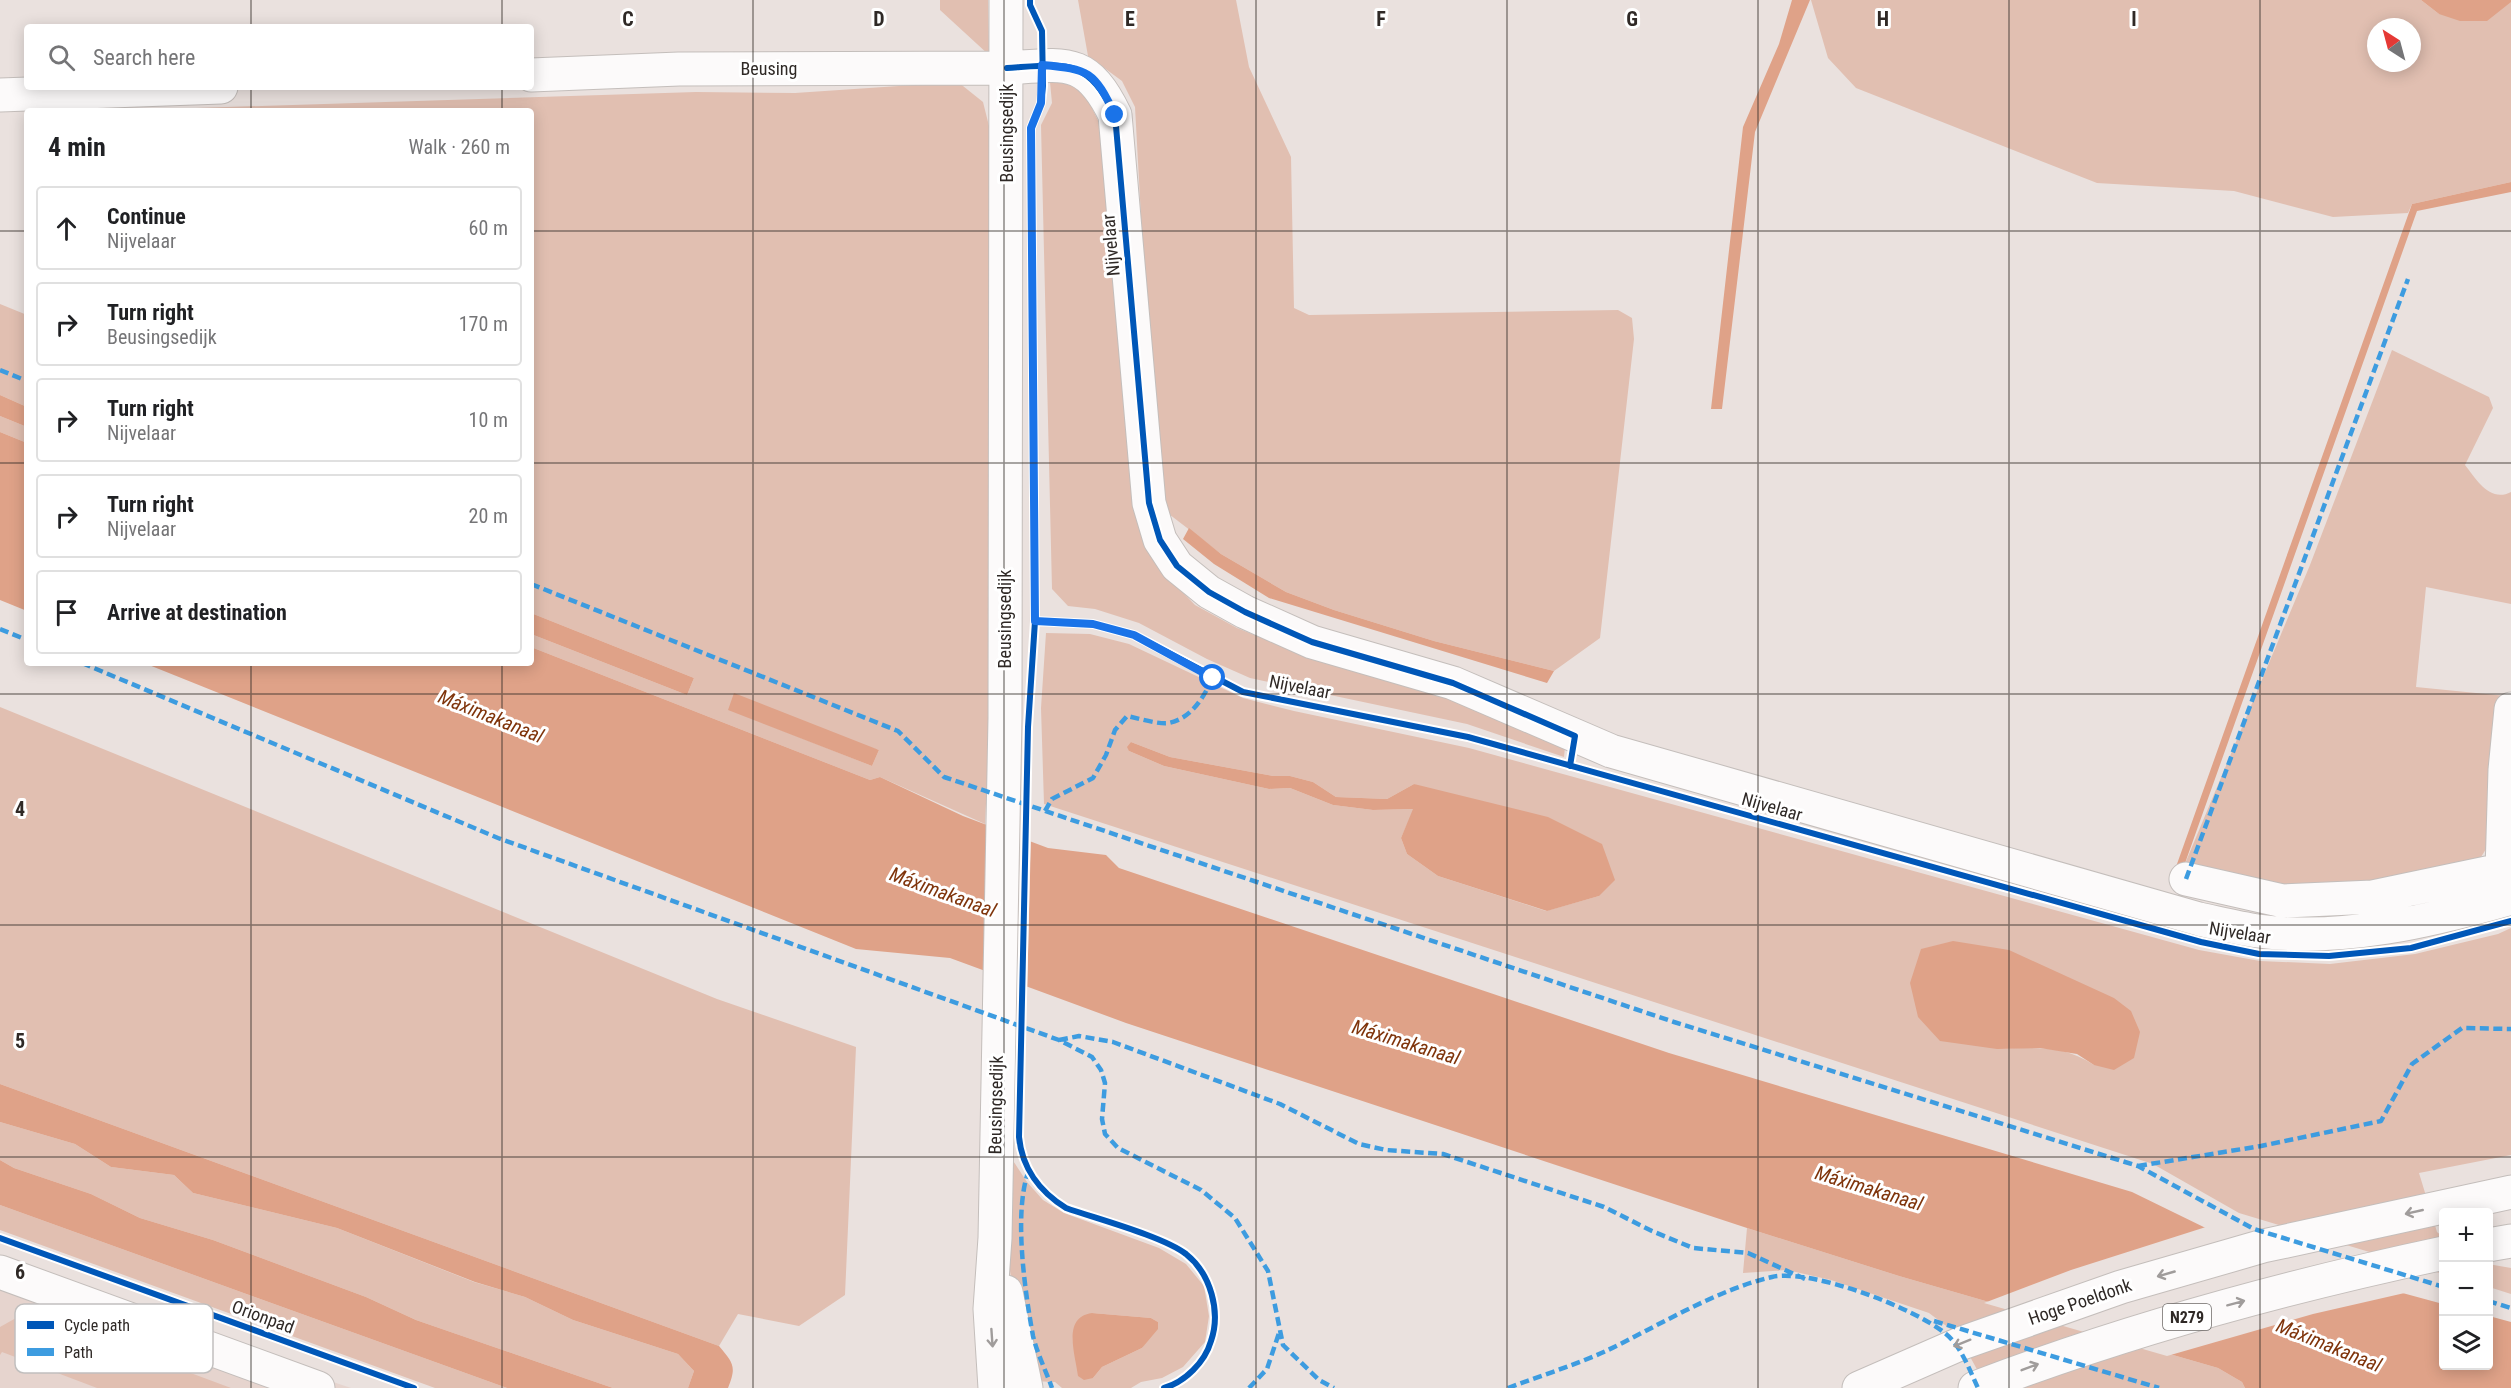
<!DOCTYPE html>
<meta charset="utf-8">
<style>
body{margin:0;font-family:"Roboto Condensed",sans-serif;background:#f6f6f6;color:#202124}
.controls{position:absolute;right:18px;bottom:18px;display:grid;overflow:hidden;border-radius:6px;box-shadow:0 3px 15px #0003}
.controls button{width:54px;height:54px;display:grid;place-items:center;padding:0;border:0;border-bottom:2px solid #e0e0e0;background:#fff;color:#202124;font:30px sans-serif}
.compass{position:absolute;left:2367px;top:18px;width:54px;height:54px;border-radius:50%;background:#fff;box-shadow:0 3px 15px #0003;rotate:324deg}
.stop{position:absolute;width:18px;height:18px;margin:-14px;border:4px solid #1a73e8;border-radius:50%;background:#fff}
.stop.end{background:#1a73e8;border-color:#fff;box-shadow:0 2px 6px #0008}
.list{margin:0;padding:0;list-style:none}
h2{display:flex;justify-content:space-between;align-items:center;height:78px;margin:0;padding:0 24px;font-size:26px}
h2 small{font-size:20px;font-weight:400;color:#757577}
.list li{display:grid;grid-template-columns:39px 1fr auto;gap:18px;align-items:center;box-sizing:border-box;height:84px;margin:0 12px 12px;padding:0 12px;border:2px solid #e0e0e0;border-radius:6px}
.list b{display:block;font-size:22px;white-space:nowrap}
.list p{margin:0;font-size:20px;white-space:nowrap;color:#757577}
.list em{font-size:20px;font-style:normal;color:#757577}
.icon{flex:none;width:33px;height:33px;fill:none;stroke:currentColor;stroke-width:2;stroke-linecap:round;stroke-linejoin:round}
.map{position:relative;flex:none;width:2511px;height:1388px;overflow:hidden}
.search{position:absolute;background:#fff;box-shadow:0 3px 15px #0003;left:24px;top:24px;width:510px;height:66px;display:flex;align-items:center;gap:15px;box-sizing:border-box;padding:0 21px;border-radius:6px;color:#757577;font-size:22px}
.panel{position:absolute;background:#fff;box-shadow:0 3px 15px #0003;left:24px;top:108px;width:510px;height:558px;border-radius:6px}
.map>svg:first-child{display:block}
.built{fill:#e6d4ce}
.green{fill:#e1bfb1;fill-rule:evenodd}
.water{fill:#dfa288}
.pier{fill:#eae1de}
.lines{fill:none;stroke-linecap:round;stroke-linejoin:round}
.minor-casing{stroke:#c4bebb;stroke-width:35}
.highway-casing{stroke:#c4bebb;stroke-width:35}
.minor{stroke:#fcfafa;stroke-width:33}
.highway{stroke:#fcfafa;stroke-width:33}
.quiet{stroke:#3d9ce0;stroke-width:4.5;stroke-dasharray:9 4.5;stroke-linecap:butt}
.cycleway-casing{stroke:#fff;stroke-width:10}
.cycleway{stroke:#0057b8;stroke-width:6}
.oneway{stroke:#a09c9b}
.route{stroke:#1a73e8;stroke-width:8}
.grid{fill:none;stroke:#2f2926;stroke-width:1.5;stroke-opacity:0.55}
.labels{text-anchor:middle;stroke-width:6;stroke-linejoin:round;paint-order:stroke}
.shield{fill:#fff;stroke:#6d6967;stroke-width:1.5}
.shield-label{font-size:16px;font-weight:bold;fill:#2f2926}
.street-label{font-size:18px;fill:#2f2926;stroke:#fff}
.water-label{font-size:20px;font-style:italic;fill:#7f340b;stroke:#fff}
.key{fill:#fff;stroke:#c1bfbe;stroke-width:1.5}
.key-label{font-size:16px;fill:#2f2926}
.grid-label{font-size:20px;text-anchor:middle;font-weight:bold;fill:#2f2926;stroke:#fff;stroke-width:6;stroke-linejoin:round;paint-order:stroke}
</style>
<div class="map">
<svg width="2511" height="1388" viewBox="0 0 2511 1388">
<rect width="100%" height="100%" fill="#eae1de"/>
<path class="built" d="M 0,1270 L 351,1388 L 0,1388 Z"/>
<path class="green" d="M 940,0 L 988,0 L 989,55 L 940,10 Z
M 1078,0 L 1236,0 L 1249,67 L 1291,157 L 1294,308 L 1309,315 L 1618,310 L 1632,318 L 1634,339 L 1600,638 L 1554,671 L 1434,641 L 1334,610 L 1286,592 L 1221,554 L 1165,511 L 1156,491 L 1135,107 L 1122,81 L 1088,56 Z
M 1811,0 L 2421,0 L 2439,14 L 2511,2 L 2511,182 L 2412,204 L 2408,213 L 2333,217 L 2234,191 L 2097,183 L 1856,88 L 1828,58 ZM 2376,27 L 2412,27 L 2412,63 L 2376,63 Z
M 958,82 L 983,102 L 994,146 L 992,684 L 985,824 L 880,777 L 870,780 L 531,647 L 531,634 L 687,695 L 694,678 L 531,613 L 531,111 L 197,111 L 196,108 L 696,92 L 795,93 ZM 728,709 L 879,750 L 872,766 Z
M 1050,82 C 1086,84 1085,95 1100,124 L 1168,577 L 1195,605 L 1237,628 L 1304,655 L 1470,705 L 1565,747 L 1564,757 L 1467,724 L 1250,678 L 1207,659 L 1139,623 L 1095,609 L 1068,606 L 1052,589 L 1041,125 L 1052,103 Z
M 0,304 L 27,315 L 27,407 L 0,395 Z
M 2392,350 L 2489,397 L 2493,408 L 2465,465 C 2476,479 2490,503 2511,492 L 2511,604 L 2426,587 L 2416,687 L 2506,696 L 2489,844 L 2478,862 L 2339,888 L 2270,884 L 2184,866 L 2310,565 Z
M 0,416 L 27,427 L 27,443 L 0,432 Z
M 1046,633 L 1090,634 L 1129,644 L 1243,698 L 1294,711 L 1469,748 L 2199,950 L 2260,961 L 2330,964 L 2415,954 L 2498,934 L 2511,928 L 2511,1155 L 2419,1173 L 2437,1232 L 2443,1237 L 2443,1274 L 2239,1213 L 2153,1164 L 1044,804 L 1041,708 ZM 1131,742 L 1170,757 L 1273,776 L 1290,776 L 1313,782 L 1336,797 L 1387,799 L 1414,784 L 1599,896 L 1546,911 L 1438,876 L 1407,854 L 1401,838 L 1414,809 L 1373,810 L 1333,805 L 1290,788 L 1269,789 L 1164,766 L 1129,751 ZM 2140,1032 L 2094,1065 C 2062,1044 2034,1048 1997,1049 Z
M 0,707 L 717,999 L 856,1047 L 845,1295 L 799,1326 L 738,1314 L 719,1346 L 0,1084 Z
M 0,1122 L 75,1144 L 111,1167 L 174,1175 L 193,1193 L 337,1228 L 474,1282 L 525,1297 L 573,1320 L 678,1354 L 694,1371 L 688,1388 L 613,1388 L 416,1320 L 366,1297 L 213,1240 L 140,1218 L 91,1194 L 14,1168 L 0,1160 Z
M 1008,1153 L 1027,1182 L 1043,1200 L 1064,1213 L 1159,1248 L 1186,1264 L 1204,1286 L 1209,1316 L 1205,1342 L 1183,1367 L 1162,1378 L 1141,1382 L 1131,1388 L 1062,1388 L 1055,1382 L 1031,1381 L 1017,1315 L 1010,1271 ZM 1092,1313 L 1151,1318 L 1158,1322 L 1142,1348 L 1102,1367 L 1093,1378 Z
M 0,1205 L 507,1388 L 435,1388 L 0,1230 Z
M 1747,1228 L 1899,1276 L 2218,1368 L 2242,1382 L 2245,1388 L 1987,1388 L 1967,1351 L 1953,1331 L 1929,1313 L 1831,1280 L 1787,1270 L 1743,1273 Z
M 2488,1264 L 2511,1268 L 2511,1294 L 2489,1287 Z
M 16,1318 L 43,1318 L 231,1388 L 97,1388 L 2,1352 L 0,1355 L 0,1327 Z"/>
<path class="water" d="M 1792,0 L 1810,0 L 1755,132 L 1722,409 L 1711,409 L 1743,127 L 1779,44 Z
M 2421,0 L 2511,0 L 2511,2 L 2487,21 L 2460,21 L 2439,14 Z
M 2511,182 L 2511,192 L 2417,211 L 2184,866 L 2177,864 L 2412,204 Z
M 0,395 L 27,407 L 27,427 L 0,416 Z
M 0,432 L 27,443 L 27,611 L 0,600 Z
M 1189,528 L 1221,554 L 1286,592 L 1334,610 L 1434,641 L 1554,671 L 1547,683 L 1269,598 L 1214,564 L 1183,539 Z
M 531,613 L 694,678 L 687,695 L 531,634 Z
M 531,647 L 870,780 L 880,777 L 963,816 L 1048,848 L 1106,855 L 1119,868 L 1669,1053 L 2132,1192 L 2218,1234 L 2373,1285 L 2443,1304 L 2444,1366 L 2488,1366 L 2489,1316 L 2511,1322 L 2511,1388 L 2245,1388 L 2242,1382 L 2218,1368 L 1899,1276 L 1747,1228 L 1126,1023 L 950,958 L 856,949 L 144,663 L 531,663 Z
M 734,693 L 879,750 L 872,766 L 728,710 Z
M 1131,742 L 1170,757 L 1273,776 L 1290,776 L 1313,782 L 1336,797 L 1387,799 L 1414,784 L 1548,817 L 1602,844 L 1615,880 L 1599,896 L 1547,911 L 1438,876 L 1407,854 L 1401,838 L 1413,809 L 1373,810 L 1333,805 L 1290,788 L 1269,789 L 1164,766 L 1129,751 L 1127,747 Z
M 1953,941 L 2009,950 L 2114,998 L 2131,1011 L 2140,1032 L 2134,1058 L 2114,1070 L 2094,1065 L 2077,1054 L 2040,1048 L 1997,1049 L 1940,1041 L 1918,1017 L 1910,983 L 1921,949 Z
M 0,1084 L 719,1346 C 733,1363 737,1366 728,1388 L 688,1388 L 694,1371 L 678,1354 L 573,1320 L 525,1297 L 475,1282 L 337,1228 L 193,1193 L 174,1175 L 111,1167 L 75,1144 L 0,1122 Z
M 0,1160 L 14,1168 L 91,1194 L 140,1218 L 213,1240 L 366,1297 L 416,1320 L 613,1388 L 507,1388 L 0,1205 Z
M 1092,1313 L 1151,1318 L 1158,1322 L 1158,1329 L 1142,1348 L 1102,1367 L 1093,1378 L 1084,1380 L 1078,1376 C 1075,1353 1062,1317 1092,1313 Z"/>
<path class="pier" d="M 988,822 L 1031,838 L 1027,990 L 984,974 Z
M 2209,1226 L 2374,1282 L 2409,1292 L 2313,1314 L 2167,1356 L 1984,1303 L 2071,1270 Z"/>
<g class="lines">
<defs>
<path id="minor" d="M 531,75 L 679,69 L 1007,68 C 1066,64 1087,57 1115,115 L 1149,503 L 1160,540 L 1177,566 L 1209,592 L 1245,612 L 1312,642 L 1453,683 L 1611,751 L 2199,919 C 2218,923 2238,928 2258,931 C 2343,942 2430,921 2511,898
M 0,95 L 221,87
M 2186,879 L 2283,901 L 2373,897 L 2511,868
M 2496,892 L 2502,871 L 2505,770 L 2511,709
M 0,1272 L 318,1388
M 1006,1292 L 1026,1388
M 995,1388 L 990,1309 L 995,1238 L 1005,718 L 1006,0"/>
<path id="highway" d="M 2488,1245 L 2511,1241
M 1859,1388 L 1962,1343 L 2121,1287 L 2263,1246 L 2511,1192
M 1975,1388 C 2127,1330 2284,1287 2444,1253"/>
</defs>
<use href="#minor" class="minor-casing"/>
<use href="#highway" class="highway-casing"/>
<use href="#minor" class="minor"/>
<use href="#highway" class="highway"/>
<path class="quiet" d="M 0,370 L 27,381
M 531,584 L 898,731 L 944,777 L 1674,1022 L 2138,1166 L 2254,1229 L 2444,1287
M 0,629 L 27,640
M 82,663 L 498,838 L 1059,1040 L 1092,1057 L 1101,1070 L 1105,1083 L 1102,1119 L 1105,1134 L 1118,1148 L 1201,1190 L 1235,1218 L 1268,1271 L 1283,1345 L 1319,1380 L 1334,1388
M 1045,811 L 1052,799 L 1093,778 L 1106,755 L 1115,730 L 1127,716 C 1137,718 1160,725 1169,723 C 1192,718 1204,697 1213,677
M 2186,879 L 2408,279
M 1059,1040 L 1079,1036 L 1113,1042 L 1280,1104 L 1359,1144 L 1386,1150 L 1443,1154 L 1604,1207 L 1652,1231 L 1693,1248 L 1748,1253 L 1805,1279
M 2138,1166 L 2261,1146 L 2381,1121 L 2412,1064 L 2462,1028 L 2511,1029
M 1029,1170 C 1013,1211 1025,1292 1033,1336 C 1037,1353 1046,1371 1052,1388
M 2488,1301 L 2511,1308
M 1934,1321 L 2159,1388
M 1249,1388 L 1267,1369 L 1279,1333
M 1508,1388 C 1540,1376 1575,1365 1606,1351 C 1656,1327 1718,1289 1772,1277 C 1810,1268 1915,1308 1946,1334 C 1961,1346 1970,1371 1978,1388"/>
<defs>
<path id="cycleway" d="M 1030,0 L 1030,5 L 1042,31 L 1043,86 L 1041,103 L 1031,128 L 1035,621 L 1028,727 L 1019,1137 C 1022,1168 1040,1192 1066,1208 C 1097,1219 1162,1236 1186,1254 C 1211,1274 1221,1312 1211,1341 C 1205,1362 1185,1382 1164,1388
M 1007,68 C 1066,64 1087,57 1115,115 L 1149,503 L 1160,540 L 1177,566 L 1209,592 L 1245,612 L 1312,642 L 1453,683 L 1575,736 L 1570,766
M 1035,621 L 1093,624 L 1134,635 L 1243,692 L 1468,737 L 2201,942 L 2259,954 L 2329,956 L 2411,948 L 2511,921
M 0,1238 L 414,1388"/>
</defs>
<use href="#cycleway" class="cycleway-casing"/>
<use href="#cycleway" class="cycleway"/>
</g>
<defs><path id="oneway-shaft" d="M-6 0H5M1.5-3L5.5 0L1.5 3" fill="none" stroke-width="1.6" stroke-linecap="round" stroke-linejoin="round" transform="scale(1.5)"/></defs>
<g class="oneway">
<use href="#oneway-shaft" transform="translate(2414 1212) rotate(167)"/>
<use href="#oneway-shaft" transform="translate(2166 1274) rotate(164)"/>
<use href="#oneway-shaft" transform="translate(2236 1303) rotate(-15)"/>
<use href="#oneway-shaft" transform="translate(992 1338) rotate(86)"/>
<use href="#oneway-shaft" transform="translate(1962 1343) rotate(158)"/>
<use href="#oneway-shaft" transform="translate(2030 1367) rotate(-21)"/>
</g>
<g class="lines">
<path class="route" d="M 1115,115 C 1094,71 1089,69 1042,65 L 1041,103 L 1031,128 L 1035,621 L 1093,624 L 1134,635 L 1213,678"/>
</g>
<path class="grid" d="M 251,0 L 251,27M 502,0 L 502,27M 753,0 L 753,1388M 1004,0 L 1004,1388M 1256,0 L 1256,1388M 1507,0 L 1507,1388M 1758,0 L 1758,1388M 2009,0 L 2009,1388M 2260,0 L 2260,1388M 251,87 L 251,111M 502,87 L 502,111M 0,231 L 27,231M 531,231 L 2511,231M 0,463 L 27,463M 531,463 L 2511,463M 251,663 L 251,1388M 502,663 L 502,1388M 0,694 L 2511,694M 0,925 L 2511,925M 0,1157 L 2511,1157"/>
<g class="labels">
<rect class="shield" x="2163" y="1304" width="48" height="26" rx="4.5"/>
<g class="shield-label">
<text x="2187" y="1323">N279</text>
</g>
<g class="street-label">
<text x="769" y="75">Beusing</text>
<text transform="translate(1007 133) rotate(-90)" y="6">Beusingsedijk</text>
<text transform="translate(1111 245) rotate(-95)" y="6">Nijvelaar</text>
<text transform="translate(1005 619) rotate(-90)" y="6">Beusingsedijk</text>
<text transform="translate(1300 687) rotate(11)" y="6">Nijvelaar</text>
<text transform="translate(1772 807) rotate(16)" y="6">Nijvelaar</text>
<text transform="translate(2240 933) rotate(9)" y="6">Nijvelaar</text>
<text transform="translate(996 1105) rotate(-89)" y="6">Beusingsedijk</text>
<text transform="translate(2080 1302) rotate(-19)" y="6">Hoge Poeldonk</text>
<text transform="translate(263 1317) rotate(20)" y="6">Orionpad</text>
</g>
<g class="water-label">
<text transform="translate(491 716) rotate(22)" y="7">Máximakanaal</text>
<text transform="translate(943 892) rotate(20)" y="7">Máximakanaal</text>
<text transform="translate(1406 1042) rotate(17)" y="7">Máximakanaal</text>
<text transform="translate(1869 1188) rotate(17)" y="7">Máximakanaal</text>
<text transform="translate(2329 1345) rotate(22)" y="7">Máximakanaal</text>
</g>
</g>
<rect x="15" y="1304" width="198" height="69" rx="9" class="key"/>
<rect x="27" y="1321" width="27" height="8" fill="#0057b8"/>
<rect x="27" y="1348" width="27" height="8" fill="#3d9ce0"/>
<g class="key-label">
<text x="64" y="1331">Cycle path</text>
<text x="64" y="1358">Path</text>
</g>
<g class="grid-label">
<text x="628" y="26">C</text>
<text x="879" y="26">D</text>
<text x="1130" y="26">E</text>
<text x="1381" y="26">F</text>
<text x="1632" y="26">G</text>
<text x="1883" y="26">H</text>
<text x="2134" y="26">I</text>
<text x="20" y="816">4</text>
<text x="20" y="1048">5</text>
<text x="20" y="1279">6</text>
</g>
</svg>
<div class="controls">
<button>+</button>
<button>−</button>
<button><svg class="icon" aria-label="layers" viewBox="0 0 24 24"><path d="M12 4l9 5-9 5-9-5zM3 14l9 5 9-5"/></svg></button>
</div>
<svg class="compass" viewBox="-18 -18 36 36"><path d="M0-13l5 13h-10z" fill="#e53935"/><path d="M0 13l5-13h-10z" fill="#757577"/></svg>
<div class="stop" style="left:1213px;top:678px"></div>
<div class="stop end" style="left:1115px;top:115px"></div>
<div class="search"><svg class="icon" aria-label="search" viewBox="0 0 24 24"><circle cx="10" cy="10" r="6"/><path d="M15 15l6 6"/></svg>Search here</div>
<section class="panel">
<h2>4 min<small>Walk · 260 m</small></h2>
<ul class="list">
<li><svg class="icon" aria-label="ahead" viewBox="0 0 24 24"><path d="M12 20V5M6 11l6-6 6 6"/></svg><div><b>Continue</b><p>Nijvelaar</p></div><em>60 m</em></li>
<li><svg class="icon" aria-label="right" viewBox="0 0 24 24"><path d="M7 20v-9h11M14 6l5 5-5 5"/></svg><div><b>Turn right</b><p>Beusingsedijk</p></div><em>170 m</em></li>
<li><svg class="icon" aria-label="right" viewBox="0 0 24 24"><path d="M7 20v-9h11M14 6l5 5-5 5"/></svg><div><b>Turn right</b><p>Nijvelaar</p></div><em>10 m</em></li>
<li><svg class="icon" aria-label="right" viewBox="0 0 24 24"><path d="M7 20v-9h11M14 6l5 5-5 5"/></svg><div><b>Turn right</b><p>Nijvelaar</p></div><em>20 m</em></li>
<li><svg class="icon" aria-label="arrive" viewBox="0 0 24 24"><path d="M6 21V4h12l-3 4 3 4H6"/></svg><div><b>Arrive at destination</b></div></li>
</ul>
</section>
</div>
